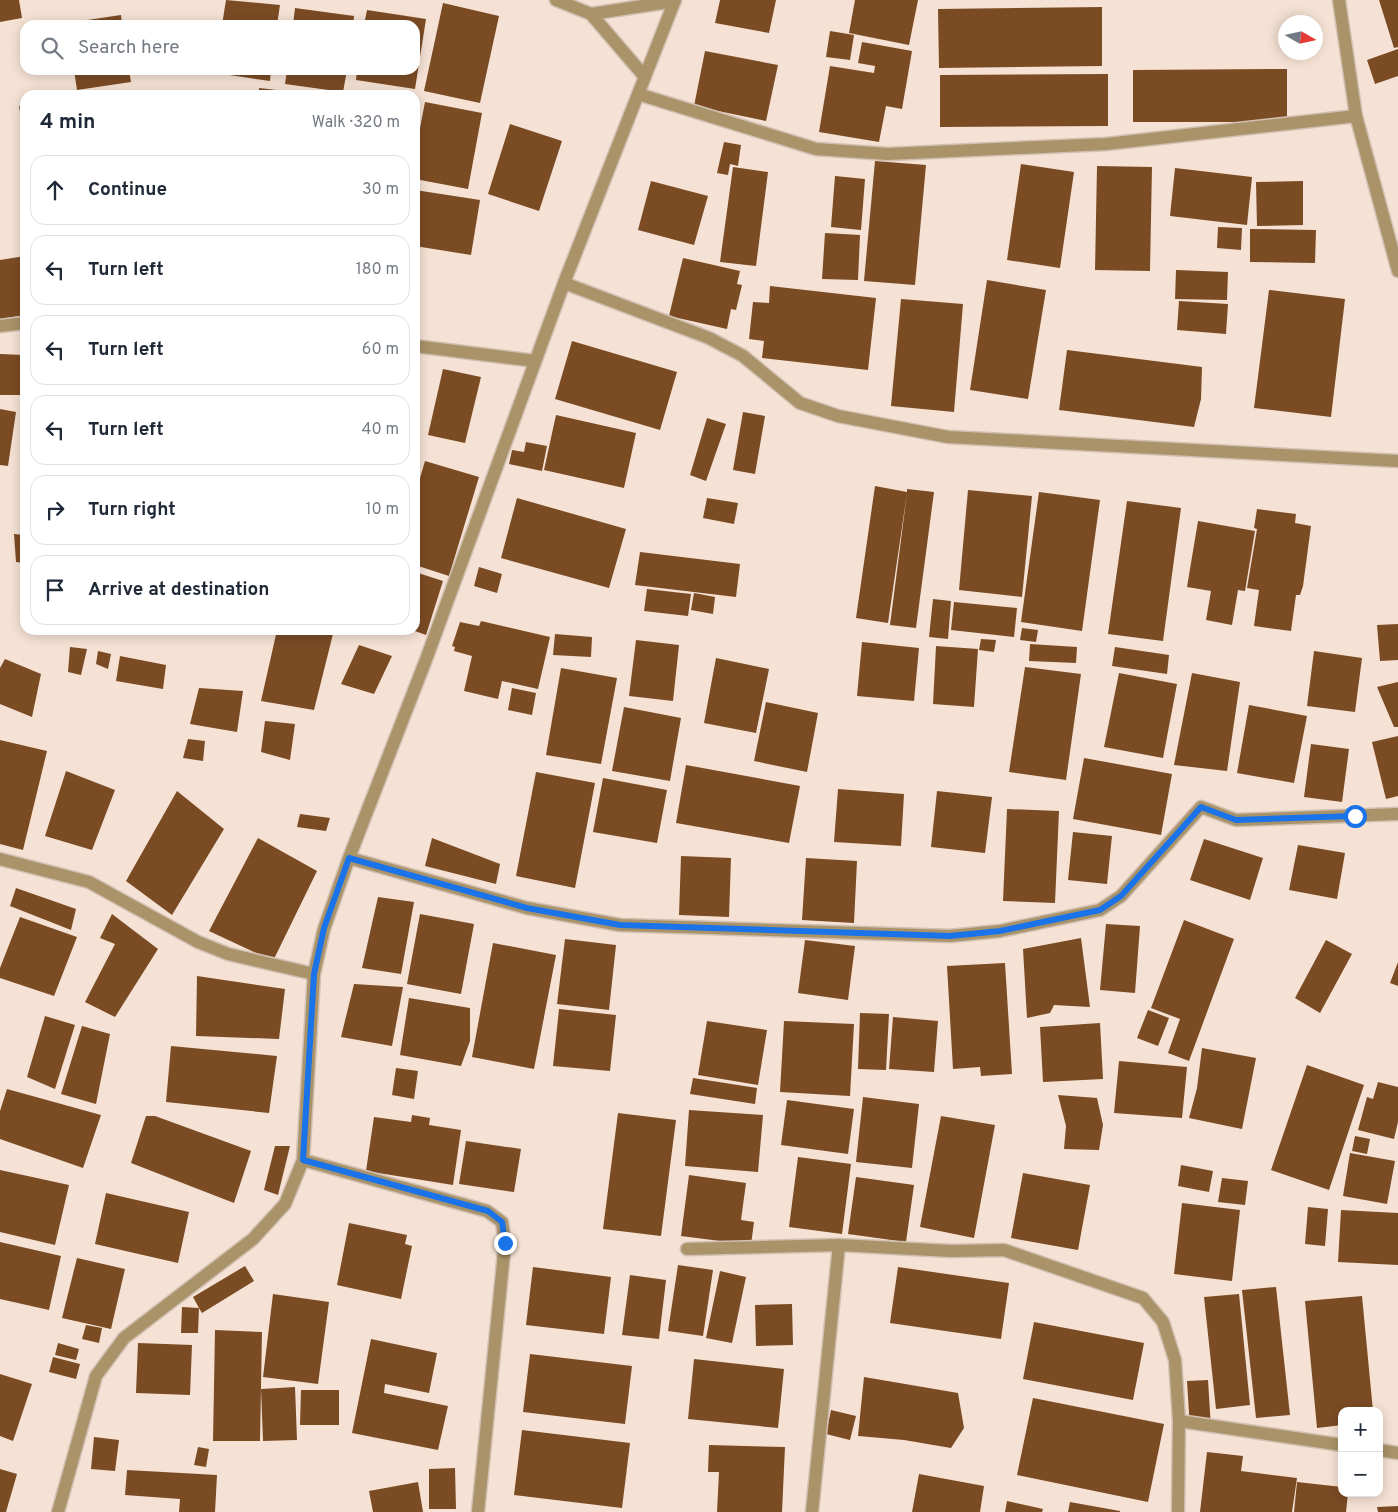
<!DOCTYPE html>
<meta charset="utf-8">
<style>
body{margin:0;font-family:Overpass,sans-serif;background:#f2f2f3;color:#1f2937}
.controls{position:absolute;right:15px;bottom:15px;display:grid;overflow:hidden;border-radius:10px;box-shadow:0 2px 12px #0003}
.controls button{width:45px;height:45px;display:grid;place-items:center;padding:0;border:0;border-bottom:1px solid #e0e1e3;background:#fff;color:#1f2937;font:25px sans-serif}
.compass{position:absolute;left:1278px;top:15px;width:45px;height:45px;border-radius:50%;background:#fff;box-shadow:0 2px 12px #0003;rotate:99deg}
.stop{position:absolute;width:15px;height:15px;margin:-11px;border:4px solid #1a73e8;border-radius:50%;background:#fff}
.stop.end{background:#1a73e8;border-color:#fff;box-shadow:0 1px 5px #0008}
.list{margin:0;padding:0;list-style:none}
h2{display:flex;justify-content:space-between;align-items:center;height:65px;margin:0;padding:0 20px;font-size:21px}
h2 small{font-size:16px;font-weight:400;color:#747a83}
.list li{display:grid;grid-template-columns:32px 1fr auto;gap:15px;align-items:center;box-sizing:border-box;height:70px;margin:0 10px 10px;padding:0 10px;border:1px solid #e0e1e3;border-radius:15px}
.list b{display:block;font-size:19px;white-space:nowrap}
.list em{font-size:16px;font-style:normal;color:#747a83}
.icon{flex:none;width:28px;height:28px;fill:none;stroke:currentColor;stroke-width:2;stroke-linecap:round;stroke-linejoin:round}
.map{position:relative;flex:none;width:1398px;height:1512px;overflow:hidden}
.search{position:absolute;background:#fff;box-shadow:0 2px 12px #0003;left:20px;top:20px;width:400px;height:55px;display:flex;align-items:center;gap:12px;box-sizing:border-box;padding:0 18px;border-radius:15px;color:#747a83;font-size:19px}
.panel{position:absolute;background:#fff;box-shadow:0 2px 12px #0003;left:20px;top:90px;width:400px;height:545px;border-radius:15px}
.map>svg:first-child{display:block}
.building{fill:#7b4b24}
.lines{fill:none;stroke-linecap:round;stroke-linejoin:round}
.minor-casing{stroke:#d1c0b3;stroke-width:15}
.minor{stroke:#aa9368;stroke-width:12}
.route{stroke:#1a73e8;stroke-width:6}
</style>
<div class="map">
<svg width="1398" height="1512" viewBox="0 0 1398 1512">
<rect width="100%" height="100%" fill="#f5e2d4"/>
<path class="building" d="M 0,0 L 19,0 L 22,18 L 0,22 Z
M 226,0 L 280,5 L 277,25 L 222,25 Z
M 720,0 L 776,0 L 769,33 L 715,23 Z
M 855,0 L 918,0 L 909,45 L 849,33 Z
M 1379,0 L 1398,0 L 1398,47 L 1394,48 Z
M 443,3 L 499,16 L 480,103 L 424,91 Z
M 1102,7 L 1102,66 L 939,68 L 938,9 Z
M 295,8 L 354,16 L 353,25 L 293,25 Z
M 367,10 L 426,19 L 415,89 L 356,80 L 357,70 L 415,70 L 415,25 L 364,25 Z
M 121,15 L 122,25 L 67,25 L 67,23 Z
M 830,31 L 854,35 L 850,60 L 826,57 Z
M 862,42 L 912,51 L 902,109 L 886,106 L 879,142 L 819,132 L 830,66 L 874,73 L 875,66 L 858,63 Z
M 1398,49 L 1398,76 L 1375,84 L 1367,60 Z
M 705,51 L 778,65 L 766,121 L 694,106 Z
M 1287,69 L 1287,122 L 1133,122 L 1133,70 Z
M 74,70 L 129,70 L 131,82 L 77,90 Z
M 216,70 L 271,70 L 270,81 L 216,73 Z
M 287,70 L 347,70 L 343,92 L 285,84 Z
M 1108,74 L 1108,126 L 940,127 L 940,75 Z
M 259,88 L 312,94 L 312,95 L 259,95 Z
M 425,102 L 482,113 L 468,189 L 415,179 L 415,154 Z
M 25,105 L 25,135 L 24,135 L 19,106 Z
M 510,124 L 562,141 L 539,211 L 488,194 Z
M 724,142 L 741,145 L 738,166 L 730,164 L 728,175 L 717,173 Z
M 875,161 L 926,165 L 915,285 L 864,281 Z
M 1021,164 L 1074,172 L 1060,268 L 1007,260 Z
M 1097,166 L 1152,167 L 1150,271 L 1095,270 Z
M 733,167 L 768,172 L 756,266 L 720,262 Z
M 1175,168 L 1252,177 L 1247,225 L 1170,216 Z
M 835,176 L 865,179 L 861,230 L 831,227 Z
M 651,181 L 708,196 L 694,245 L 638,230 Z
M 1303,181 L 1303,225 L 1257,226 L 1256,182 Z
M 415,190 L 480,200 L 471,255 L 415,246 Z
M 1218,227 L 1242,228 L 1241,250 L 1217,248 Z
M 1250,229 L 1316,230 L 1315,263 L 1250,262 Z
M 825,233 L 860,235 L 858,280 L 822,279 Z
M 25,256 L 25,315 L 0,319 L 0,260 Z
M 683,258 L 740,271 L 737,284 L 742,285 L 736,310 L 731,309 L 727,329 L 669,316 Z
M 1176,270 L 1228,272 L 1227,300 L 1175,299 Z
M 987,280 L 1046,290 L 1028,399 L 970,390 Z
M 770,286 L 876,298 L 868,370 L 762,358 L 764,341 L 749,339 L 753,302 L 769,303 Z
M 1269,290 L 1345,299 L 1331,417 L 1254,408 Z
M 901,299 L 963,304 L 954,412 L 891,406 Z
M 1179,301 L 1228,304 L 1226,334 L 1177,330 Z
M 572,341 L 677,372 L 660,430 L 555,399 Z
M 1067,350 L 1202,367 L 1201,399 L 1194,427 L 1059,410 Z
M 0,354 L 24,355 L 23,395 L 0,395 Z
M 443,369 L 481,377 L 465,443 L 428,435 Z
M 0,409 L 16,412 L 8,466 L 0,465 Z
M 743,412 L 765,416 L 755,474 L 733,470 Z
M 556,415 L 636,433 L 624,488 L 544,470 Z
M 707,418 L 726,424 L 706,481 L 690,475 Z
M 526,442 L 547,446 L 542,471 L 509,464 L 512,450 L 524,452 Z
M 425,461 L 479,477 L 449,576 L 415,565 L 415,495 Z
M 875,486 L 907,492 L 907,489 L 934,492 L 916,628 L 890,625 L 907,493 L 888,623 L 856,618 Z
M 968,490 L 1032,496 L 1022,597 L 959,590 Z
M 1039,492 L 1100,500 L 1082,631 L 1021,622 Z
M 517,498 L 626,529 L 609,588 L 501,558 Z
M 707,498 L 738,503 L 734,524 L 703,518 Z
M 1127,501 L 1181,508 L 1163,641 L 1108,634 Z
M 1257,509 L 1296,514 L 1295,523 L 1311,526 L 1303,586 L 1300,595 L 1296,595 L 1291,631 L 1254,626 L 1259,590 L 1247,588 L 1257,529 L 1254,528 Z
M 1198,521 L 1255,531 L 1245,591 L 1238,590 L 1232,625 L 1206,620 L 1211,591 L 1187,587 Z
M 14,534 L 25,535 L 25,563 L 16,562 Z
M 640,552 L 740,564 L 736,597 L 635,585 Z
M 479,567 L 502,574 L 497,593 L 474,586 Z
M 415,572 L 443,581 L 426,635 L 415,631 Z
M 647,589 L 691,594 L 688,616 L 644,611 Z
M 694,593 L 715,597 L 713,614 L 691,610 Z
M 933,599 L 951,601 L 948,639 L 929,637 Z
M 954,602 L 1017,608 L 1014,637 L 951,630 Z
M 481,621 L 550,637 L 538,689 L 502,681 L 498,699 L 464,691 L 472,656 L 454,651 L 455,647 L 452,646 L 460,622 L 479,626 Z
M 1398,624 L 1398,660 L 1380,661 L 1377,625 Z
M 1022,628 L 1038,630 L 1036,642 L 1020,640 Z
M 277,630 L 318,630 L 333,634 L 314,710 L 261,701 Z
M 555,634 L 592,637 L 591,657 L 553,655 Z
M 981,639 L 996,640 L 994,652 L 979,650 Z
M 636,640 L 679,645 L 673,701 L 629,696 Z
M 862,642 L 919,648 L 914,701 L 857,696 Z
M 1030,644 L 1077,647 L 1076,663 L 1029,661 Z
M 359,645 L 392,656 L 374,694 L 341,684 Z
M 936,646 L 978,649 L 974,707 L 933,704 Z
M 70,647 L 87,649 L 81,675 L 68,672 Z
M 1115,647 L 1169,655 L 1167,674 L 1112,666 Z
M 98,651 L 111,654 L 108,669 L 96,664 Z
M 1314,651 L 1362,658 L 1355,712 L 1307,706 Z
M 120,656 L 166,665 L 163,689 L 116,681 Z
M 716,658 L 769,669 L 756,733 L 704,723 Z
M 5,659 L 41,674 L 32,717 L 0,704 L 0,668 Z
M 1025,667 L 1081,674 L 1066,780 L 1009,772 Z
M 561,668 L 617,678 L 601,764 L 546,755 Z
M 1119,673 L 1177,684 L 1163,758 L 1104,747 Z
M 1192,673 L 1240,682 L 1227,771 L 1174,765 Z
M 1398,682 L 1398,727 L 1394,727 L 1377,687 Z
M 199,688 L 243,691 L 237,732 L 190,724 Z
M 512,688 L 536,693 L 532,715 L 508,710 Z
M 766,702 L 818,713 L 807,772 L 754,761 Z
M 1249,705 L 1307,716 L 1294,783 L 1237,773 Z
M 624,707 L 681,718 L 670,781 L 612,771 Z
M 265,721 L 295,724 L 290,760 L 261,752 Z
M 1398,736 L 1398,796 L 1386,799 L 1372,742 Z
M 188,739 L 205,741 L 203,761 L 183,758 Z
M 0,740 L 47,751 L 23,850 L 0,844 Z
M 1311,744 L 1349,749 L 1342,802 L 1304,797 Z
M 1084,758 L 1172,774 L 1161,835 L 1073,819 Z
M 686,765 L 800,786 L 789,843 L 676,823 Z
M 66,771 L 115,790 L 92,850 L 45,836 Z
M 536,772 L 595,783 L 575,888 L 516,876 Z
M 603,778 L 667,790 L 657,843 L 593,832 Z
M 838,789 L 904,794 L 901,846 L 834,842 Z
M 177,791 L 224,829 L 172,915 L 126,881 Z
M 937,791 L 992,797 L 985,853 L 931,847 Z
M 1007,809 L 1059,811 L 1055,903 L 1003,901 Z
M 300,814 L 330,818 L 326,831 L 297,827 Z
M 1073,832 L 1112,836 L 1107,884 L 1068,880 Z
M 258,838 L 317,871 L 273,961 L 209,931 Z
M 432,838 L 500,864 L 496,884 L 425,866 Z
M 1204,839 L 1263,858 L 1250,900 L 1190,880 Z
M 1298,845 L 1345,853 L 1337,899 L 1289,890 Z
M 681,856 L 731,858 L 729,917 L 679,915 Z
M 806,858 L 857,861 L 854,923 L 802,920 Z
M 16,888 L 76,909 L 71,930 L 10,906 Z
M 378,897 L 414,902 L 401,974 L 362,968 Z
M 112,914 L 158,949 L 115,1017 L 85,1002 L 115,944 L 100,938 Z
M 420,914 L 474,924 L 461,994 L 407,984 Z
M 20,917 L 77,937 L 54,996 L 0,978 L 0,968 Z
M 1184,920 L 1234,939 L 1189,1061 L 1168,1053 L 1180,1019 L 1151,1008 Z
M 1106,924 L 1140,926 L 1135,993 L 1100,990 Z
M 1081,938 L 1090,1007 L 1054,1005 L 1050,1013 L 1027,1018 L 1023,949 Z
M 565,939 L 616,945 L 609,1010 L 557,1004 Z
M 805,940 L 855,946 L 848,1000 L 798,993 Z
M 1326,940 L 1352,954 L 1320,1013 L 1295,998 Z
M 493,943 L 556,955 L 534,1069 L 472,1057 Z
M 1398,962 L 1398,986 L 1390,983 Z
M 1005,963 L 1012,1074 L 981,1076 L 980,1067 L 953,1069 L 947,966 Z
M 197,976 L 285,989 L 279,1039 L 196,1036 Z
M 354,984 L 403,987 L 392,1046 L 341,1037 Z
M 409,998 L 470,1008 L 470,1041 L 461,1066 L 400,1055 Z
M 559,1009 L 616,1015 L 610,1071 L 553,1066 Z
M 1148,1010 L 1169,1018 L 1158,1046 L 1137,1038 Z
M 860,1013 L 889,1014 L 886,1070 L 858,1069 Z
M 45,1016 L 75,1025 L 55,1089 L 27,1077 Z
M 893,1017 L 938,1021 L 934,1072 L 889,1069 Z
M 707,1021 L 767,1030 L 758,1085 L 698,1075 Z
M 784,1021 L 854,1024 L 850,1096 L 780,1092 Z
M 1100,1023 L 1103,1079 L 1043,1082 L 1040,1027 Z
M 82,1026 L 110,1034 L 96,1104 L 61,1094 Z
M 171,1046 L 277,1056 L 269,1113 L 166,1102 Z
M 1202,1048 L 1256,1058 L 1242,1129 L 1189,1118 L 1197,1088 Z
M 1119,1061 L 1187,1067 L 1182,1118 L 1114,1113 Z
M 1307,1065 L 1364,1085 L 1329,1190 L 1271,1170 Z
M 396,1068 L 418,1071 L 414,1099 L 392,1095 Z
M 693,1078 L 757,1088 L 755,1104 L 690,1094 Z
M 1378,1082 L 1398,1087 L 1398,1122 L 1394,1139 L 1358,1130 L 1367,1097 L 1373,1099 Z
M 7,1089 L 101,1115 L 83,1168 L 0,1139 L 0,1111 Z
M 1058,1095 L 1097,1098 L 1103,1125 L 1099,1150 L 1064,1149 L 1066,1126 Z
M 863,1097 L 919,1104 L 912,1168 L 856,1162 Z
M 787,1100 L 854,1109 L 848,1154 L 781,1145 Z
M 689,1110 L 763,1115 L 758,1172 L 685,1166 Z
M 618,1113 L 676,1120 L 661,1236 L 603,1229 Z
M 412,1115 L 430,1118 L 429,1125 L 461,1130 L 453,1185 L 366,1171 L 374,1117 L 411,1122 Z
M 146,1116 L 155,1116 L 251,1151 L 234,1203 L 131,1163 Z
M 941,1116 L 995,1125 L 974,1238 L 920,1227 Z
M 1355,1136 L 1370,1139 L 1367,1154 L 1352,1151 Z
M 466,1141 L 521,1149 L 514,1192 L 459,1184 Z
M 275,1146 L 290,1146 L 278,1195 L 264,1190 Z
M 1350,1153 L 1395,1161 L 1387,1204 L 1343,1196 Z
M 798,1157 L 851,1164 L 842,1234 L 789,1227 Z
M 1181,1165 L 1213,1171 L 1209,1192 L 1178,1186 Z
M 0,1170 L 69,1185 L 55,1245 L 0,1232 Z
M 1023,1173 L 1090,1185 L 1078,1250 L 1011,1238 Z
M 689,1175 L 746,1183 L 741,1220 L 754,1222 L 751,1245 L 681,1236 Z
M 856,1177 L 914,1185 L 906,1242 L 848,1234 Z
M 1222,1178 L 1248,1181 L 1245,1205 L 1218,1202 Z
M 106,1193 L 189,1212 L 178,1263 L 95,1244 Z
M 1182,1203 L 1240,1210 L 1232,1281 L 1174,1274 Z
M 1308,1207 L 1328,1209 L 1325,1246 L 1305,1244 Z
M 1341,1210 L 1398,1213 L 1398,1265 L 1338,1262 Z
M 349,1223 L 407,1235 L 405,1244 L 412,1246 L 401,1299 L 337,1285 Z
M 0,1242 L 61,1256 L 49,1310 L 0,1299 Z
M 77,1258 L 125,1269 L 111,1329 L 62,1318 Z
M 678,1265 L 713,1270 L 703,1336 L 668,1331 Z
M 245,1266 L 254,1281 L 202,1313 L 199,1308 L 198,1333 L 181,1333 L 182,1307 L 199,1308 L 193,1297 Z
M 533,1267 L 611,1277 L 604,1334 L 526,1325 Z
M 898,1267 L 1009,1283 L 1001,1339 L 890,1323 Z
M 720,1271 L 746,1277 L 732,1343 L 706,1338 Z
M 630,1275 L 666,1280 L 659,1339 L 622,1335 Z
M 1276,1287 L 1290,1415 L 1256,1418 L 1242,1290 Z
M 273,1294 L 329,1302 L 318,1384 L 263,1377 Z
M 1239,1294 L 1250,1405 L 1216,1409 L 1204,1297 Z
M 1362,1296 L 1373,1411 L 1342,1411 L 1342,1425 L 1317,1428 L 1305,1301 Z
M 792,1304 L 793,1345 L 756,1346 L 755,1305 Z
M 1034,1322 L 1144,1343 L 1133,1400 L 1023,1379 Z
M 86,1325 L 102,1328 L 99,1343 L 82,1339 Z
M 215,1330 L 262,1332 L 260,1441 L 213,1441 Z
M 371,1339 L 437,1353 L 429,1393 L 385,1384 L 384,1393 L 448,1406 L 438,1450 L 352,1433 Z
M 58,1343 L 79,1349 L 76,1360 L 55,1355 Z
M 138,1343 L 192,1345 L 190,1395 L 136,1393 Z
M 530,1354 L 632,1366 L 625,1424 L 523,1412 Z
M 53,1357 L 80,1364 L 76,1379 L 49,1372 Z
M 694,1359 L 784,1369 L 778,1428 L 688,1419 Z
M 0,1374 L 32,1384 L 13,1441 L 0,1436 Z
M 864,1377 L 958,1393 L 964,1428 L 951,1448 L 904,1440 L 858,1436 Z
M 1208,1380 L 1211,1428 L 1190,1430 L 1187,1381 Z
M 295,1387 L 297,1440 L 263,1441 L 261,1389 Z
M 301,1390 L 339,1390 L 339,1425 L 300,1425 Z
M 1033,1398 L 1164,1424 L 1148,1502 L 1017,1475 Z
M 831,1410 L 856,1416 L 850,1440 L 826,1434 Z
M 522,1430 L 630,1443 L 622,1508 L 514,1495 Z
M 94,1437 L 119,1440 L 115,1471 L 91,1469 Z
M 709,1445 L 785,1447 L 782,1512 L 717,1512 L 719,1472 L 708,1472 Z
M 198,1447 L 209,1449 L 206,1467 L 194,1465 Z
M 1207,1452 L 1243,1456 L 1241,1471 L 1297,1478 L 1292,1512 L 1200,1512 Z
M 455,1468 L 456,1509 L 429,1509 L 429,1469 Z
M 0,1469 L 17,1474 L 6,1512 L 0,1512 Z
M 127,1470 L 217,1475 L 215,1512 L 179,1512 L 180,1499 L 125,1495 Z
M 919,1474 L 984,1486 L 980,1512 L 912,1512 Z
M 418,1482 L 423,1512 L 373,1512 L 369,1491 Z
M 1297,1482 L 1342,1487 L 1342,1493 L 1348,1493 L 1346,1512 L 1294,1512 Z
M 1007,1501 L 1043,1509 L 1042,1512 L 1005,1512 Z
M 1070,1502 L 1120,1511 L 1120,1512 L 1068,1512 Z
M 1398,1506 L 1398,1512 L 1378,1512 L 1377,1507 Z"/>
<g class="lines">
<defs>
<path id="minor" d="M 556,0 L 591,14 L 645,77
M 1339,0 L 1356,116 L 1398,271
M 591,14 L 675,1
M 638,94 L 816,149 L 888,154 L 1106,144 L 1356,116
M 564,283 L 709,338 L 743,356 L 800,403 L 838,416 L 948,437 L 1398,461
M 0,326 L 25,323
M 415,346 L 535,361
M 349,858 L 527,908 L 620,925 L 950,936 L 1000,931 L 1100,910 L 1121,896 L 1201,807 L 1236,820 L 1398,814
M 0,859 L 89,882 L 198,942 L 228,954 L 314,974
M 303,1160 L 487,1211 L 502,1222 L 505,1243 L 478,1512
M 687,1249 L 839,1245 L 951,1251 L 1004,1250 L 1143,1298 L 1163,1322 L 1175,1360 L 1179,1421 L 1178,1512
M 1179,1421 L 1342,1445
M 1379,1450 L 1398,1453
M 58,1512 L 96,1376 L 124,1338 L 253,1239 L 285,1204 L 303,1160 L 314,974 L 324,929 L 349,858 L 427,657 L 564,283 L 675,0
M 812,1512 L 839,1245"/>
</defs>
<use href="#minor" class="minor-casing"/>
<use href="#minor" class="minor"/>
</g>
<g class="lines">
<path class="route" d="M 505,1243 L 502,1222 L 488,1211 L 303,1160 L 314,974 L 324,928 L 349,858 L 527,908 L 620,925 L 950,936 L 1000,931 L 1100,910 L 1121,896 L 1201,807 L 1236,820 L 1355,816"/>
</g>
</svg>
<div class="controls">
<button>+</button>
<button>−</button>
</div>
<svg class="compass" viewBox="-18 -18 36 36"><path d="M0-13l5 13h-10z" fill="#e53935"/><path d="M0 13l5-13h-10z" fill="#747a83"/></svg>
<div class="stop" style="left:1355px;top:816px"></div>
<div class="stop end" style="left:505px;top:1243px"></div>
<div class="search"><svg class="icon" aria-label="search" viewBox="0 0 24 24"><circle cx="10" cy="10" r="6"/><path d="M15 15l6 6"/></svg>Search here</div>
<section class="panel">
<h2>4 min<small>Walk · 320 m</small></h2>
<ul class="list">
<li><svg class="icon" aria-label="ahead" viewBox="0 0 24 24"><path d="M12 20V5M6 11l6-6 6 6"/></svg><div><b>Continue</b></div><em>30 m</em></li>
<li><svg class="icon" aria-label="left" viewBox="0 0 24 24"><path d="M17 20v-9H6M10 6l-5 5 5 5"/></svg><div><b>Turn left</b></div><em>180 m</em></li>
<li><svg class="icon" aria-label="left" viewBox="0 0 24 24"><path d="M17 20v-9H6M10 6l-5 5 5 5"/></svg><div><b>Turn left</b></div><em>60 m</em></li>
<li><svg class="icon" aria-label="left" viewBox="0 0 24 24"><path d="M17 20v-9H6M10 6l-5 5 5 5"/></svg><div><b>Turn left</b></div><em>40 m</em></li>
<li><svg class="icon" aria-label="right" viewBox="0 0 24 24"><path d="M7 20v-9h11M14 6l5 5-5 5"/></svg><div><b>Turn right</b></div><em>10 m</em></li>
<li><svg class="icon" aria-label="arrive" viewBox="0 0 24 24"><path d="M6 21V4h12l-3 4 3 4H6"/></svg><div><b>Arrive at destination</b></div></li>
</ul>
</section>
</div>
